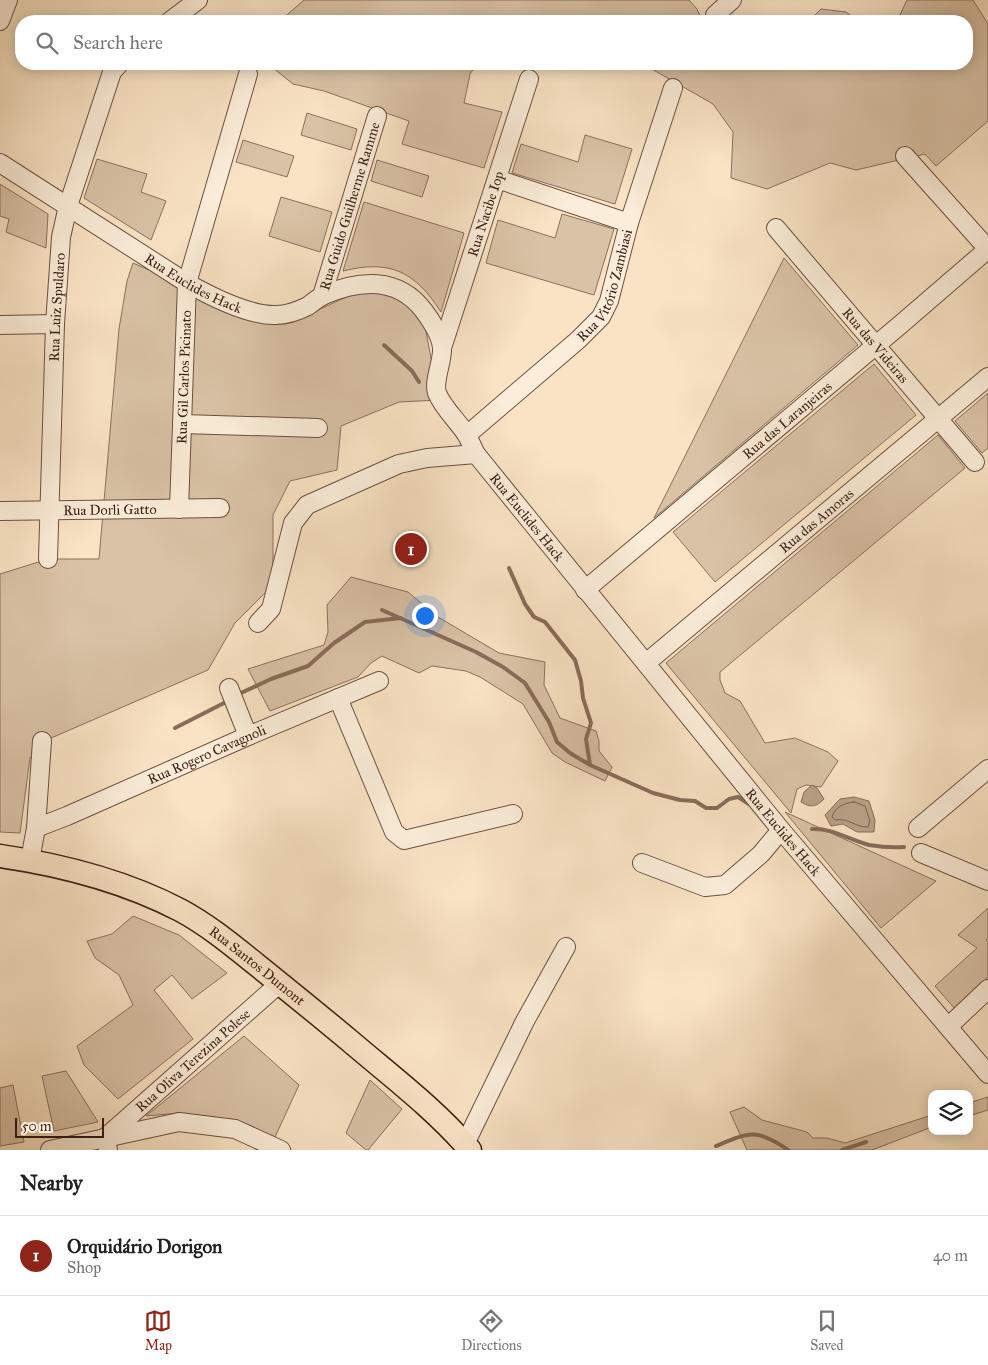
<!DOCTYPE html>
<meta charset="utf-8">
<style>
body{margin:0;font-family:"IM FELL Great Primer",serif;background:#f2f2f2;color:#222}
.controls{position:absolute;right:15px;bottom:15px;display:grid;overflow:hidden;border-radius:10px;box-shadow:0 2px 12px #0003}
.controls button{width:45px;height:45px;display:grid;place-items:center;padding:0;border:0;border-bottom:1px solid #e0e0e0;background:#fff;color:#222;font:25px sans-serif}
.scale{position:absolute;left:15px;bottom:12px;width:89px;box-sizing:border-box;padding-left:5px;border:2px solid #3c2014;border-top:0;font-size:14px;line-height:18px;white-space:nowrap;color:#3c2014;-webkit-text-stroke:4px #fbedd9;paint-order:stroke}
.you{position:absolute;left:424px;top:615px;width:18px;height:18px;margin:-12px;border:4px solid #fff;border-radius:50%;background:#1a73e8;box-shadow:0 0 0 8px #1a73e833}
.badge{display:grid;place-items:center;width:32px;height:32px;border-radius:50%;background:#8f2418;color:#fff;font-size:16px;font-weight:700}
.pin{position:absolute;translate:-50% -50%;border:2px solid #fff;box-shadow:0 1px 5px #0006}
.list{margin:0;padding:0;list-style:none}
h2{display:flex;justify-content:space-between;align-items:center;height:65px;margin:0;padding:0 20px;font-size:21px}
h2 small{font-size:16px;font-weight:400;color:#767676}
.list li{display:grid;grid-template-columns:32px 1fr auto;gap:15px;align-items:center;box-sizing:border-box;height:80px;padding:0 20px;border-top:1px solid #e0e0e0}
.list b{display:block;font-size:19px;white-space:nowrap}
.list p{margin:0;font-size:16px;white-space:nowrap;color:#767676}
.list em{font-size:16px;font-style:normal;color:#767676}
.icon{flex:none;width:28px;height:28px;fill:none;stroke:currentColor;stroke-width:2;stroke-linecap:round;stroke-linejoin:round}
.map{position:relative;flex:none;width:988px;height:1150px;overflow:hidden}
.search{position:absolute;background:#fff;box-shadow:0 2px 12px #0003;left:15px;right:15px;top:15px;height:55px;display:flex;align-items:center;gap:12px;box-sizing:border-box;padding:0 18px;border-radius:20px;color:#767676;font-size:19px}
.sheet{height:145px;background:#fff}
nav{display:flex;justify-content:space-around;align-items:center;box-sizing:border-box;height:70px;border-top:1px solid #e0e0e0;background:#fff;font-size:14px;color:#767676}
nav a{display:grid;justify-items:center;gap:2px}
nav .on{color:#8f2418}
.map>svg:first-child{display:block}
.green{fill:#d9c2a6;stroke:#8a715d}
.water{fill:#b9a188;stroke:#876d5a}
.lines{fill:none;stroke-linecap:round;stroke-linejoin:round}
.shore{stroke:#7a604e;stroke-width:1}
.stream{stroke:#876d5a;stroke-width:4}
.minor-casing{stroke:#6b5140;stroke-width:20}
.major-casing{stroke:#3c2014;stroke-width:25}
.minor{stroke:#fbedd9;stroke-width:18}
.major{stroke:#f9e3c4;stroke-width:22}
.labels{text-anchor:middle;stroke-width:4;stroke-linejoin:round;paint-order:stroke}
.street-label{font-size:14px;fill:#3c2014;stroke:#fbedd9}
</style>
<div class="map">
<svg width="988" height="1150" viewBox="0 0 988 1150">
<rect width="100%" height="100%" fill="#f9e3c4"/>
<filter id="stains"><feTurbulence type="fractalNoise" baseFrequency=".004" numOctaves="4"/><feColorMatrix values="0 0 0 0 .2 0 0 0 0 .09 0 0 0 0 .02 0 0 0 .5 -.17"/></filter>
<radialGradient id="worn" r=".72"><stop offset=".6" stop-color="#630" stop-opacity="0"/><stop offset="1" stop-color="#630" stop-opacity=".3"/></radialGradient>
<path class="green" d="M 304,0 L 689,0 L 697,9 L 702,21 L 280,21 Z
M 907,0 L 973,0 L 988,24 L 988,121 L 936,166 L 925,154 L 856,170 L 830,163 L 767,189 L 731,178 L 733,132 L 713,104 L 643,64 L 967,64 L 967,21 L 897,21 Z
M 821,9 L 846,12 L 858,21 L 809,21 Z
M 268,64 L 477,64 L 470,74 L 464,103 L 502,112 L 484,168 L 402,144 L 409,121 L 324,91 L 293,84 Z
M 307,113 L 357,129 L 351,150 L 301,135 Z
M 585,135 L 632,149 L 615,204 L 512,173 L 521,144 L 578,162 Z
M 243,140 L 294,156 L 287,177 L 236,162 Z
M 97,159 L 147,174 L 141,192 L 166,201 L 151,240 L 84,198 Z
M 377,160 L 429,176 L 422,197 L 371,181 Z
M 0,184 L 48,214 L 46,248 L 6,232 L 9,219 L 0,216 Z
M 281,197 L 332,212 L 320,252 L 269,236 Z
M 364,202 L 464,233 L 441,312 C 415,272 391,259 343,271 Z
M 562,214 L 614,229 L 594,295 L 486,263 L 498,220 L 555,238 Z
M 784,258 L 858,345 L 654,518 Z
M 133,263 L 217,300 L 294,321 L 355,293 L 380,288 L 407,299 L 423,316 L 439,400 L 399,402 L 341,426 L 337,470 L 290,481 L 273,515 L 273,585 L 235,623 L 208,670 L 42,742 L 30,758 L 20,833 L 0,832 L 0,574 L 48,559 L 99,559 L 119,329 L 127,281 Z
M 874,364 L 916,415 L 715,582 L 673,532 Z
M 988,393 L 988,448 L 982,453 L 955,421 Z
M 938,435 L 965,468 L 720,672 L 720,680 L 725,693 L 740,701 L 765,743 L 795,738 L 828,752 L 838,761 L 821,787 L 806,785 L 797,789 L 791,813 L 666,663 Z
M 351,577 L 408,592 L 438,617 L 499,653 L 545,662 L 544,685 L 560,718 L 596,731 L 599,741 L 599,751 L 612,767 L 605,781 L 565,762 L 552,753 L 523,704 L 480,677 L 466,671 L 432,666 L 419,673 L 382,656 L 371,663 L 358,677 L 270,711 L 248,669 L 324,645 L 328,632 L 327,605 Z
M 785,812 L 936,881 L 881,928 Z
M 988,908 L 988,939 L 986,940 L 988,942 L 988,977 L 955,1009 L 935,986 L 977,948 L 958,935 Z
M 133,916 L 179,935 L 227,973 L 192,999 L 172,975 L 154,990 L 193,1039 L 118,1099 L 84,1065 L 77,1046 L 133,1005 L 119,975 L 95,958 L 87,941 L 112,934 Z
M 244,1036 L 299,1085 L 275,1137 L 242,1123 L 179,1113 L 146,1116 Z
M 66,1071 L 98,1122 L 54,1131 L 42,1076 Z
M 370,1080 L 402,1109 L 368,1150 L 366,1150 L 346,1133 Z
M 13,1085 L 24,1142 L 0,1146 L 0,1088 Z
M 988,1097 L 988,1110 L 969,1116 L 969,1103 Z
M 744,1107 L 762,1120 L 807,1132 L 813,1138 L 827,1138 L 845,1143 L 932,1115 L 932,1127 L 872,1150 L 747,1150 L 730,1112 Z"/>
<path class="water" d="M 812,785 L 817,788 L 824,799 C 816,807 811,808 801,802 L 804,792 Z
M 854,797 L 869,801 L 875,820 L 874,832 L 857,832 L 843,824 L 831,826 L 825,815 L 840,799 Z"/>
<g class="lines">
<path class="shore" d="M 854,802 L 865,806 L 870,821 L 868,827 C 854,827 850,818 835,820 L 832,817 C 835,807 844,803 854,802 Z"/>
<path class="stream" d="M 384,345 L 412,371 L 419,382
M 509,568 L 525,604 L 534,617 L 545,622 L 575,660 L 581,681 L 583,698 L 591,723 L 586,739 L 590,765
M 382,610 L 476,652 L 503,667 L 525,683 L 549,722 L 557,742 L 570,753 L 590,765 L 653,793 L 680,800 L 695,801 L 706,808 L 717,808 L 729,799 L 738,797 L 752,806
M 241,693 L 271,679 L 308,666 L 334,643 L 365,622 L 401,618
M 175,728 L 224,703
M 812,829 C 833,828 849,840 869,845 C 881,847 892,848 904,847
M 716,1146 C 749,1132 757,1128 788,1150
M 842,1150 L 866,1142"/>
<defs>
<g id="minor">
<path d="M 715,15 L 732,0"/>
<path d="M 0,21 L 8,0"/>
<path d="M 170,21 L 198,0"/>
<path d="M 905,156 L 988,249"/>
<path id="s1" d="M 0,163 L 187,283 C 210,296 250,316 276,315 C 287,315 298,311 308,306 C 313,302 318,298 324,295 C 359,280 398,276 424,311 C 431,320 441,336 442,348 C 443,361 433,381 437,393 C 443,408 457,420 466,434 C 470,440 472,447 476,454 L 781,830 L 988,1074"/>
<path d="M 497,179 L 629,223"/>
<path id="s2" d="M 776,228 L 975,462"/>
<path id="s3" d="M 322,296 L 377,116"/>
<path d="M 0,325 L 55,324"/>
<path id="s4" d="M 442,348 L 529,79"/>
<path d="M 182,424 L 318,428"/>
<path id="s5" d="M 467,435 L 578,340 L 601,317 L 609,301 L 629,223 L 673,88"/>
<path id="s6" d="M 179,509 L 187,283 L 248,74"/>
<path id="s7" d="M 0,511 L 220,508"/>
<path id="s8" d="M 48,559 L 55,324 L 61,237 L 68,206 L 112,72 L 119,64"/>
<path id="s9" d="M 585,590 L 900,325 L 988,249"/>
<path d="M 258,623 L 271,609 L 293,523 L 307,505 L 399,464 L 427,458 L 476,454"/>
<path id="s10" d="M 646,663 L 988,377"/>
<path d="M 229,688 L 248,736"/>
<path d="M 338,698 L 394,832 L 404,840 L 513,814"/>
<path id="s11" d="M 36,828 L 67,816 L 248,736 L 379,681"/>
<path d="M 918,828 L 988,769"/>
<path d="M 921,853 L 988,881"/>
<path d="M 30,860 L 36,828 L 42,741"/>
<path d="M 642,863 L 705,887 L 725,885 L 761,854 L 781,830"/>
<path d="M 949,1026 L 988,989"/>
<path d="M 465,1144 L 525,1021 L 566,947"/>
<path d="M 50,1150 L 179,1122 L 235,1129 L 281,1150"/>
<path id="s12" d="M 108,1150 L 106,1137 L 280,983"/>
</g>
<g id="major">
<path id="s13" d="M 0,856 C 62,865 124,881 180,910 C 208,925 232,945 257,965 C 288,990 319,1015 350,1041 C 391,1076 435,1109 470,1150"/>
</g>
</defs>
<use href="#minor" class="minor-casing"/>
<use href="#major" class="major-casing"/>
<use href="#minor" class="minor"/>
<use href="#major" class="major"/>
</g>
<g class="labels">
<g class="street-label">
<text dy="5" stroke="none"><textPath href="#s3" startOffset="94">Rua Guido Guilherme Ramme</textPath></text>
<text dy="5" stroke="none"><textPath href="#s4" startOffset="141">Rua Nacibe Iop</textPath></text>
<text dy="5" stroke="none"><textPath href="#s1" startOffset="228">Rua Euclides Hack</textPath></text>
<text dy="5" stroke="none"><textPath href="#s5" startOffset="209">Rua Vitório Zambiasi</textPath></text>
<text dy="5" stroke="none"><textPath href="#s8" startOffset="252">Rua Luiz Spuldaro</textPath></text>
<text dy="5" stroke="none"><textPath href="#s2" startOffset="154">Rua das Videiras</textPath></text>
<text dy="5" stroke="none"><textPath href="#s6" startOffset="132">Rua Gil Carlos Picinato</textPath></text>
<text dy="5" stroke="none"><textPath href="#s9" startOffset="264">Rua das Laranjeiras</textPath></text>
<text dy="5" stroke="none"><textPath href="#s7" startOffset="110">Rua Dorli Gatto</textPath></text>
<text dy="5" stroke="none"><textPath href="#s1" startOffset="722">Rua Euclides Hack</textPath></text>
<text dy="5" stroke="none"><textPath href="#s10" startOffset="222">Rua das Amoras</textPath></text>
<text dy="5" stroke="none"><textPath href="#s11" startOffset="186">Rua Rogero Cavagnoli</textPath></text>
<text dy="5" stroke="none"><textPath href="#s1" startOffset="1128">Rua Euclides Hack</textPath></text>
<text dy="5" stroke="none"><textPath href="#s13" startOffset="284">Rua Santos Dumont</textPath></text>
<text dy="5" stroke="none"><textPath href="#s12" startOffset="129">Rua Oliva Terezina Polese</textPath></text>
</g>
</g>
<rect width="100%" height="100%" filter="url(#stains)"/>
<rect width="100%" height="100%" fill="url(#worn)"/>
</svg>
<div class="controls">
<button><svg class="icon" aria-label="layers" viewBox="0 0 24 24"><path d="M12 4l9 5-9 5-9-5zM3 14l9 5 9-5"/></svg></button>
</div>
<div class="scale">50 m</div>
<div class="you"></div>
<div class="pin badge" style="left:411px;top:549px">1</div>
<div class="search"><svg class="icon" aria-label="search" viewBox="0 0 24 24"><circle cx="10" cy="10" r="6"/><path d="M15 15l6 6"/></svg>Search here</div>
</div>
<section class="sheet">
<h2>Nearby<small></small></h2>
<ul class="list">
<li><span class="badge">1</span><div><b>Orquidário Dorigon</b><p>Shop</p></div><em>40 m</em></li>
</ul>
</section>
<nav>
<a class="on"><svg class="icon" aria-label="map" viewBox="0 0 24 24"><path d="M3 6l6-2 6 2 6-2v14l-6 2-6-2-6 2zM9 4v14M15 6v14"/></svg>Map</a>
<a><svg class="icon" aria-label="directions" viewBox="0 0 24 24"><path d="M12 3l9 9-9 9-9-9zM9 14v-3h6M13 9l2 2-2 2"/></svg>Directions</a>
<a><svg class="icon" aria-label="saved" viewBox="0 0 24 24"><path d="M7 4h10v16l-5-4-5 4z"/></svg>Saved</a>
</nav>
